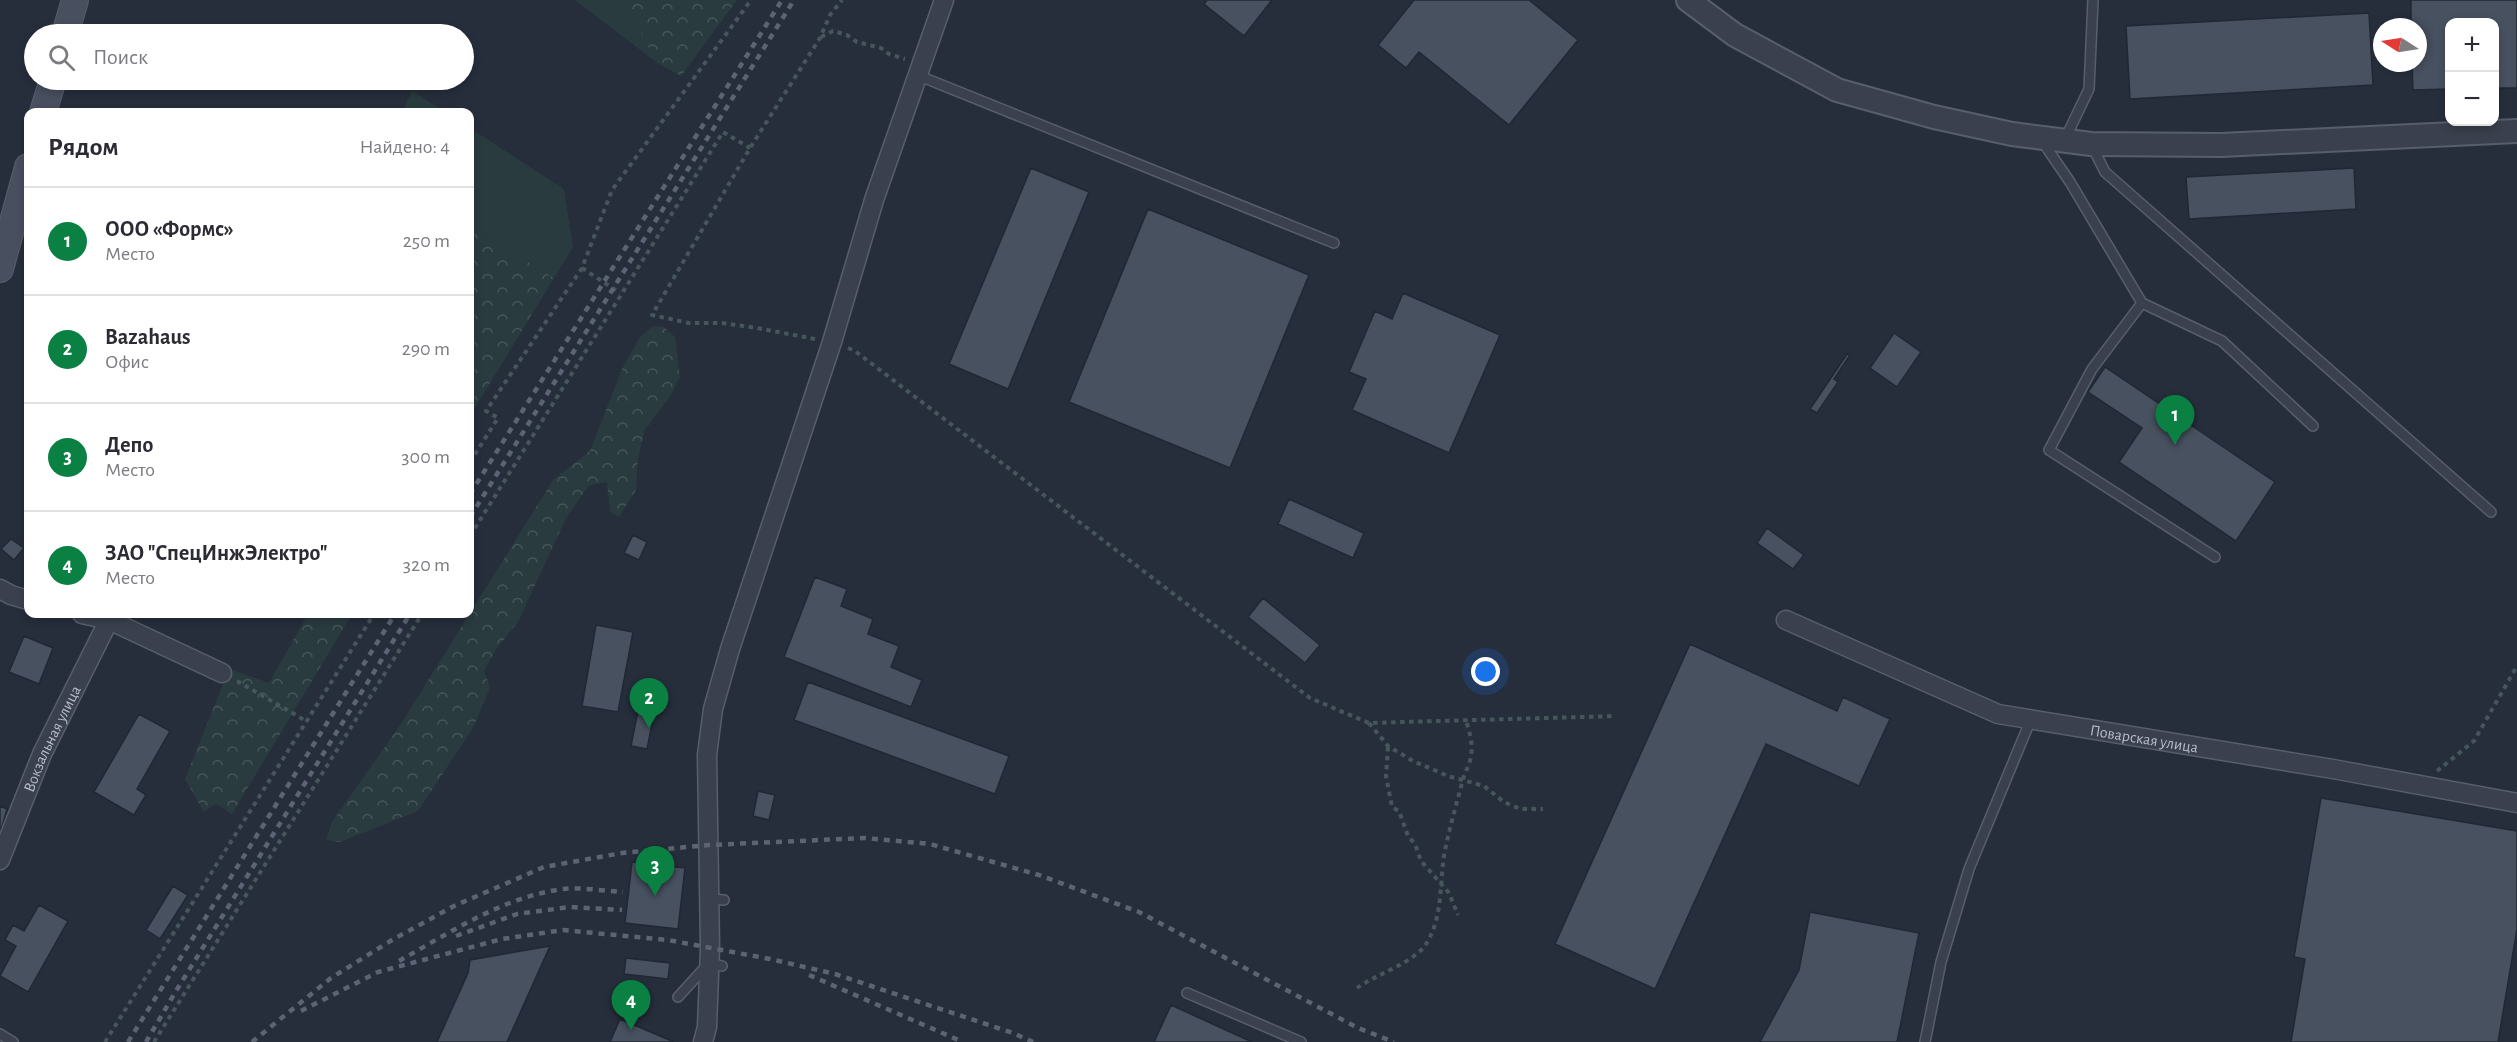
<!DOCTYPE html>
<html lang="ru">
<meta charset="utf-8">
<style>
body{margin:0;font-family:"Alegreya Sans",sans-serif;background:#f7f7f7;color:#2b2b33}
.controls{position:absolute;right:18px;top:18px;display:grid;overflow:hidden;border-radius:12px;box-shadow:0 3px 9px #0003}
.controls button{width:54px;height:54px;display:grid;place-items:center;padding:0;border:0;border-bottom:2px solid #e1e1e2;background:#fff;color:#2b2b33;font:30px sans-serif}
.compass{position:absolute;left:2373px;top:18px;width:54px;height:54px;border-radius:50%;background:#fff;box-shadow:0 3px 9px #0003;rotate:282deg}
.you{position:absolute;left:1486px;top:672px;width:21px;height:21px;margin:-15px;border:4px solid #fff;border-radius:50%;background:#1a73e8;box-shadow:0 0 0 9px #1a73e833}
.badge{display:grid;place-items:center;width:39px;height:39px;border-radius:50%;background:#0b8043;color:#fff;font-size:20px;font-weight:700}
.pin{position:absolute;translate:-50% -50px;filter:drop-shadow(0 2px 3px #0008)}
.pin::after{content:'';position:absolute;top:32px;width:21px;height:18px;background:inherit;clip-path:polygon(0 0,100% 0,50% 100%)}
.list{margin:0;padding:0;list-style:none}
h2{display:flex;justify-content:space-between;align-items:center;height:78px;margin:0;padding:0 24px;font-size:26px}
h2 small{font-size:20px;font-weight:400;color:#7c7c81}
.list li{display:grid;grid-template-columns:39px 1fr auto;gap:18px;align-items:center;box-sizing:border-box;height:108px;padding:0 24px;border-top:2px solid #e1e1e2}
.list b{display:block;font-size:22px;white-space:nowrap}
.list p{margin:0;font-size:20px;white-space:nowrap;color:#7c7c81}
.list em{font-size:20px;font-style:normal;color:#7c7c81}
.icon{flex:none;width:33px;height:33px;fill:none;stroke:currentColor;stroke-width:2;stroke-linecap:round;stroke-linejoin:round}
.map{position:relative;flex:none;width:2517px;height:1042px;overflow:hidden}
.search{position:absolute;background:#fff;box-shadow:0 3px 9px #0003;left:24px;top:24px;width:450px;height:66px;display:flex;align-items:center;gap:15px;box-sizing:border-box;padding:0 21px;border-radius:33px;color:#7c7c81;font-size:22px}
.panel{position:absolute;background:#fff;box-shadow:0 3px 9px #0003;left:24px;top:108px;width:450px;height:510px;border-radius:12px}
.map>svg:first-child{display:block}
.green{fill:#293b3e}
.forest{fill:url(#forest-crowns)}
.building{fill:#485160;stroke:#212734;stroke-width:1.5}
.lines{fill:none;stroke-linecap:round;stroke-linejoin:round}
.service-casing{stroke:#585e6b;stroke-width:12}
.minor-casing{stroke:#585e6b;stroke-width:21}
.tertiary-casing{stroke:#585e6b;stroke-width:26}
.secondary-casing{stroke:#585e6b;stroke-width:28}
.path{stroke:#46565b;stroke-width:4;stroke-dasharray:4.5 4.5;stroke-linecap:butt}
.service{stroke:#3a404d;stroke-width:9}
.minor{stroke:#3a404d;stroke-width:18}
.tertiary{stroke:#3a404d;stroke-width:22}
.secondary{stroke:#484f5f;stroke-width:26}
.rail{stroke:#5c6473;stroke-width:4.5;stroke-dasharray:6 6;stroke-linecap:butt}
.labels{text-anchor:middle;stroke-width:4.5;stroke-linejoin:round;paint-order:stroke}
.street-label{font-size:16px;fill:#b6bbc8;stroke:#1f2532}
</style>
<div class="map">
<svg width="2517" height="1042" viewBox="0 0 2517 1042">
<defs>
<pattern id="forest-crowns" width="20" height="18" patternUnits="userSpaceOnUse" patternTransform="scale(1.5)"><rect width="20" height="18" fill="#293b3e"/><path d="M2 6a3 3 0 1 1 6 0M12 15a3 3 0 1 1 6 0" fill="none" stroke="#465558"/></pattern>
</defs>
<rect width="100%" height="100%" fill="#262e3c"/>
<path class="green" d="M 575,0 L 624,0 L 656,62 Z
M 412,91 L 446,112 L 402,112 Z
M 470,128 L 564,189 L 573,247 L 554,278 L 470,225 Z"/>
<path class="forest" d="M 624,0 L 737,0 L 681,76 L 656,62 Z
M 470,225 L 554,278 L 470,416 Z
M 653,326 L 664,327 L 675,337 L 680,377 L 669,398 L 645,429 L 638,459 L 636,490 L 619,517 L 610,512 L 607,482 L 589,485 L 566,518 L 518,622 L 495,651 L 484,671 L 490,688 L 473,728 L 418,811 L 340,842 L 326,840 L 332,822 L 401,724 L 553,480 L 590,451 L 622,369 L 640,337 Z
M 308,614 L 352,614 L 232,814 L 216,804 L 204,812 L 185,779 L 229,669 L 269,683 Z"/>
<path class="building" d="M 1207,0 L 1272,0 L 1244,36 L 1204,4 Z
M 1414,0 L 1529,0 L 1578,40 L 1509,125 L 1419,52 L 1406,68 L 1378,45 Z
M 2411,0 L 2517,0 L 2517,88 L 2494,88 L 2494,22 L 2450,22 L 2450,89 L 2413,90 L 2412,63 L 2418,63 L 2418,27 L 2411,27 Z
M 2369,13 L 2373,85 L 2130,99 L 2126,26 Z
M 1031,168 L 1089,192 L 1008,389 L 949,364 Z
M 2354,168 L 2356,209 L 2189,219 L 2186,177 Z
M 1148,209 L 1309,275 L 1230,468 L 1069,402 Z
M 1403,293 L 1500,335 L 1449,453 L 1352,410 L 1366,379 L 1349,372 L 1375,311 L 1392,319 Z
M 1894,333 L 1921,352 L 1897,387 L 1870,368 Z
M 1847,354 L 1850,355 L 1834,379 L 1838,382 L 1817,413 L 1810,409 Z
M 2105,367 L 2275,482 L 2236,541 L 2119,462 L 2142,428 L 2088,392 Z
M 1289,499 L 1364,533 L 1353,558 L 1278,524 Z
M 1767,528 L 1804,555 L 1793,569 L 1757,543 Z
M 633,535 L 647,542 L 639,560 L 624,553 Z
M 11,539 L 24,548 L 14,560 L 1,549 Z
M 815,577 L 847,589 L 841,606 L 873,619 L 868,634 L 899,646 L 891,667 L 922,680 L 911,707 L 784,657 Z
M 1263,598 L 1320,645 L 1305,663 L 1248,617 Z
M 596,625 L 633,632 L 618,712 L 582,706 Z
M 24,636 L 53,648 L 39,684 L 9,672 Z
M 1690,644 L 1837,711 L 1843,697 L 1890,719 L 1859,786 L 1766,744 L 1655,989 L 1555,944 Z
M 808,682 L 1009,756 L 995,794 L 794,720 Z
M 640,701 L 656,704 L 647,749 L 631,746 Z
M 139,714 L 170,731 L 137,789 L 146,795 L 134,815 L 94,792 Z
M 758,791 L 775,795 L 769,820 L 753,816 Z
M 2321,798 L 2517,831 L 2517,929 L 2498,1042 L 2291,1042 L 2305,959 L 2294,957 Z
M 0,806 L 7,809 L 0,834 Z
M 632,862 L 685,868 L 678,929 L 625,923 Z
M 173,886 L 188,895 L 160,939 L 146,930 Z
M 39,905 L 68,921 L 28,992 L 0,976 L 16,946 L 5,940 L 13,925 L 24,931 Z
M 1810,912 L 1919,933 L 1897,1042 L 1760,1042 L 1799,970 Z
M 550,946 L 507,1042 L 437,1042 L 468,973 L 470,960 Z
M 626,958 L 670,963 L 668,979 L 624,974 Z
M 1171,1005 L 1252,1042 L 1154,1042 Z
M 620,1019 L 674,1042 L 610,1042 Z"/>
<g class="lines">
<defs>
<path id="service" d="M 917,75 L 1334,243
M 2065,139 L 2089,89 L 2093,0
M 2042,141 L 2070,182 L 2142,303 L 2092,369 L 2049,450 L 2215,557
M 2092,146 L 2105,172 L 2491,512
M 2142,303 L 2222,341 L 2313,426
M 709,899 L 724,900
M 1187,993 L 1301,1042
M 678,997 L 709,963 L 722,966
M 0,1034 L 13,1042
M 1925,1042 L 1941,962 L 1969,869 L 2031,719"/>
<g id="minor">
<path d="M 0,589 L 11,595 L 28,600"/>
<path d="M 82,614 L 109,620 L 222,673"/>
<path id="s1" d="M 1786,620 L 1998,714 L 2333,769 L 2517,803"/>
<path id="s2" d="M 0,860 L 42,754 L 109,620"/>
<path d="M 703,1042 L 707,1027 L 710,948 L 707,755 L 713,709 L 730,649 L 832,342 L 874,200 L 944,0"/>
</g>
<path id="tertiary" d="M 1688,0 L 1735,35 L 1837,90 L 1934,117 L 2012,134 L 2091,144 L 2221,145 L 2517,131"/>
<path id="secondary" d="M 65,34 L 75,0
M 43,112 L 53,80
M 0,269 L 28,167"/>
</defs>
<use href="#service" class="service-casing"/>
<use href="#minor" class="minor-casing"/>
<use href="#tertiary" class="tertiary-casing"/>
<use href="#secondary" class="secondary-casing"/>
<path class="path" d="M 821,37 L 833,31 L 847,35 L 857,42 L 881,48 L 889,54 L 905,59
M 582,268 L 620,293
M 815,339 L 757,328 L 722,323 L 689,323 L 652,315 L 750,148 L 820,38 L 830,15 L 842,0
M 848,348 L 855,351 L 1310,698 L 1369,723 L 1616,716
M 470,462 L 498,418 L 486,411 L 582,268 L 612,190 L 751,0
M 470,536 L 723,132 L 750,148
M 237,681 L 306,721
M 1369,723 L 1388,746 L 1413,761 L 1448,776 L 1484,786 L 1504,802 L 1520,809 L 1543,809
M 1388,747 L 1386,776 L 1392,807 L 1399,811 L 1408,836 L 1415,844 L 1421,861 L 1449,893 L 1458,915
M 2437,771 L 2474,741 L 2517,666
M 1357,988 C 1375,975 1415,962 1426,944 C 1444,916 1439,881 1445,850 C 1450,827 1456,805 1462,783 C 1464,774 1469,766 1471,757 C 1473,744 1470,733 1466,721
M 105,1042 L 374,614
M 154,1042 L 422,614"/>
<use href="#service" class="service"/>
<use href="#minor" class="minor"/>
<use href="#tertiary" class="tertiary"/>
<use href="#secondary" class="secondary"/>
<path class="rail" d="M 470,494 L 782,0
M 470,517 L 794,0
M 456,936 L 517,914 L 570,907 L 622,910
M 399,961 C 451,932 503,897 563,889 C 582,887 604,891 623,892
M 809,975 L 963,1042
M 301,1011 L 378,972 L 502,939 L 563,930 L 668,940 L 770,959 L 835,974 L 1013,1033 L 1033,1042
M 128,1042 L 395,614
M 146,1042 L 176,991 L 410,614
M 252,1042 L 331,978 L 392,940 L 454,906 L 544,867 L 622,853 L 709,845 L 865,838 L 930,844 L 1039,875 L 1139,912 L 1358,1028 L 1394,1042"/>
</g>
<g class="labels">
<g class="street-label">
<text dy="6" stroke="none"><textPath href="#s1" startOffset="380">Поварская улица</textPath></text>
<text dy="6" stroke="none"><textPath href="#s2" startOffset="132">Вокзальная улица</textPath></text>
</g>
</g>
</svg>
<div class="controls">
<button>+</button>
<button>−</button>
</div>
<svg class="compass" viewBox="-18 -18 36 36"><path d="M0-13l5 13h-10z" fill="#e53935"/><path d="M0 13l5-13h-10z" fill="#7c7c81"/></svg>
<div class="you"></div>
<div class="pin badge" style="left:2175px;top:445px">1</div>
<div class="pin badge" style="left:649px;top:728px">2</div>
<div class="pin badge" style="left:655px;top:896px">3</div>
<div class="pin badge" style="left:631px;top:1030px">4</div>
<div class="search"><svg class="icon" aria-label="search" viewBox="0 0 24 24"><circle cx="10" cy="10" r="6"/><path d="M15 15l6 6"/></svg>Поиск</div>
<section class="panel">
<h2>Рядом<small>Найдено: 4</small></h2>
<ul class="list">
<li><span class="badge">1</span><div><b>ООО «Формс»</b><p>Место</p></div><em>250 m</em></li>
<li><span class="badge">2</span><div><b>Bazahaus</b><p>Офис</p></div><em>290 m</em></li>
<li><span class="badge">3</span><div><b>Депо</b><p>Место</p></div><em>300 m</em></li>
<li><span class="badge">4</span><div><b>ЗАО &quot;СпецИнжЭлектро&quot;</b><p>Место</p></div><em>320 m</em></li>
</ul>
</section>
</div>
